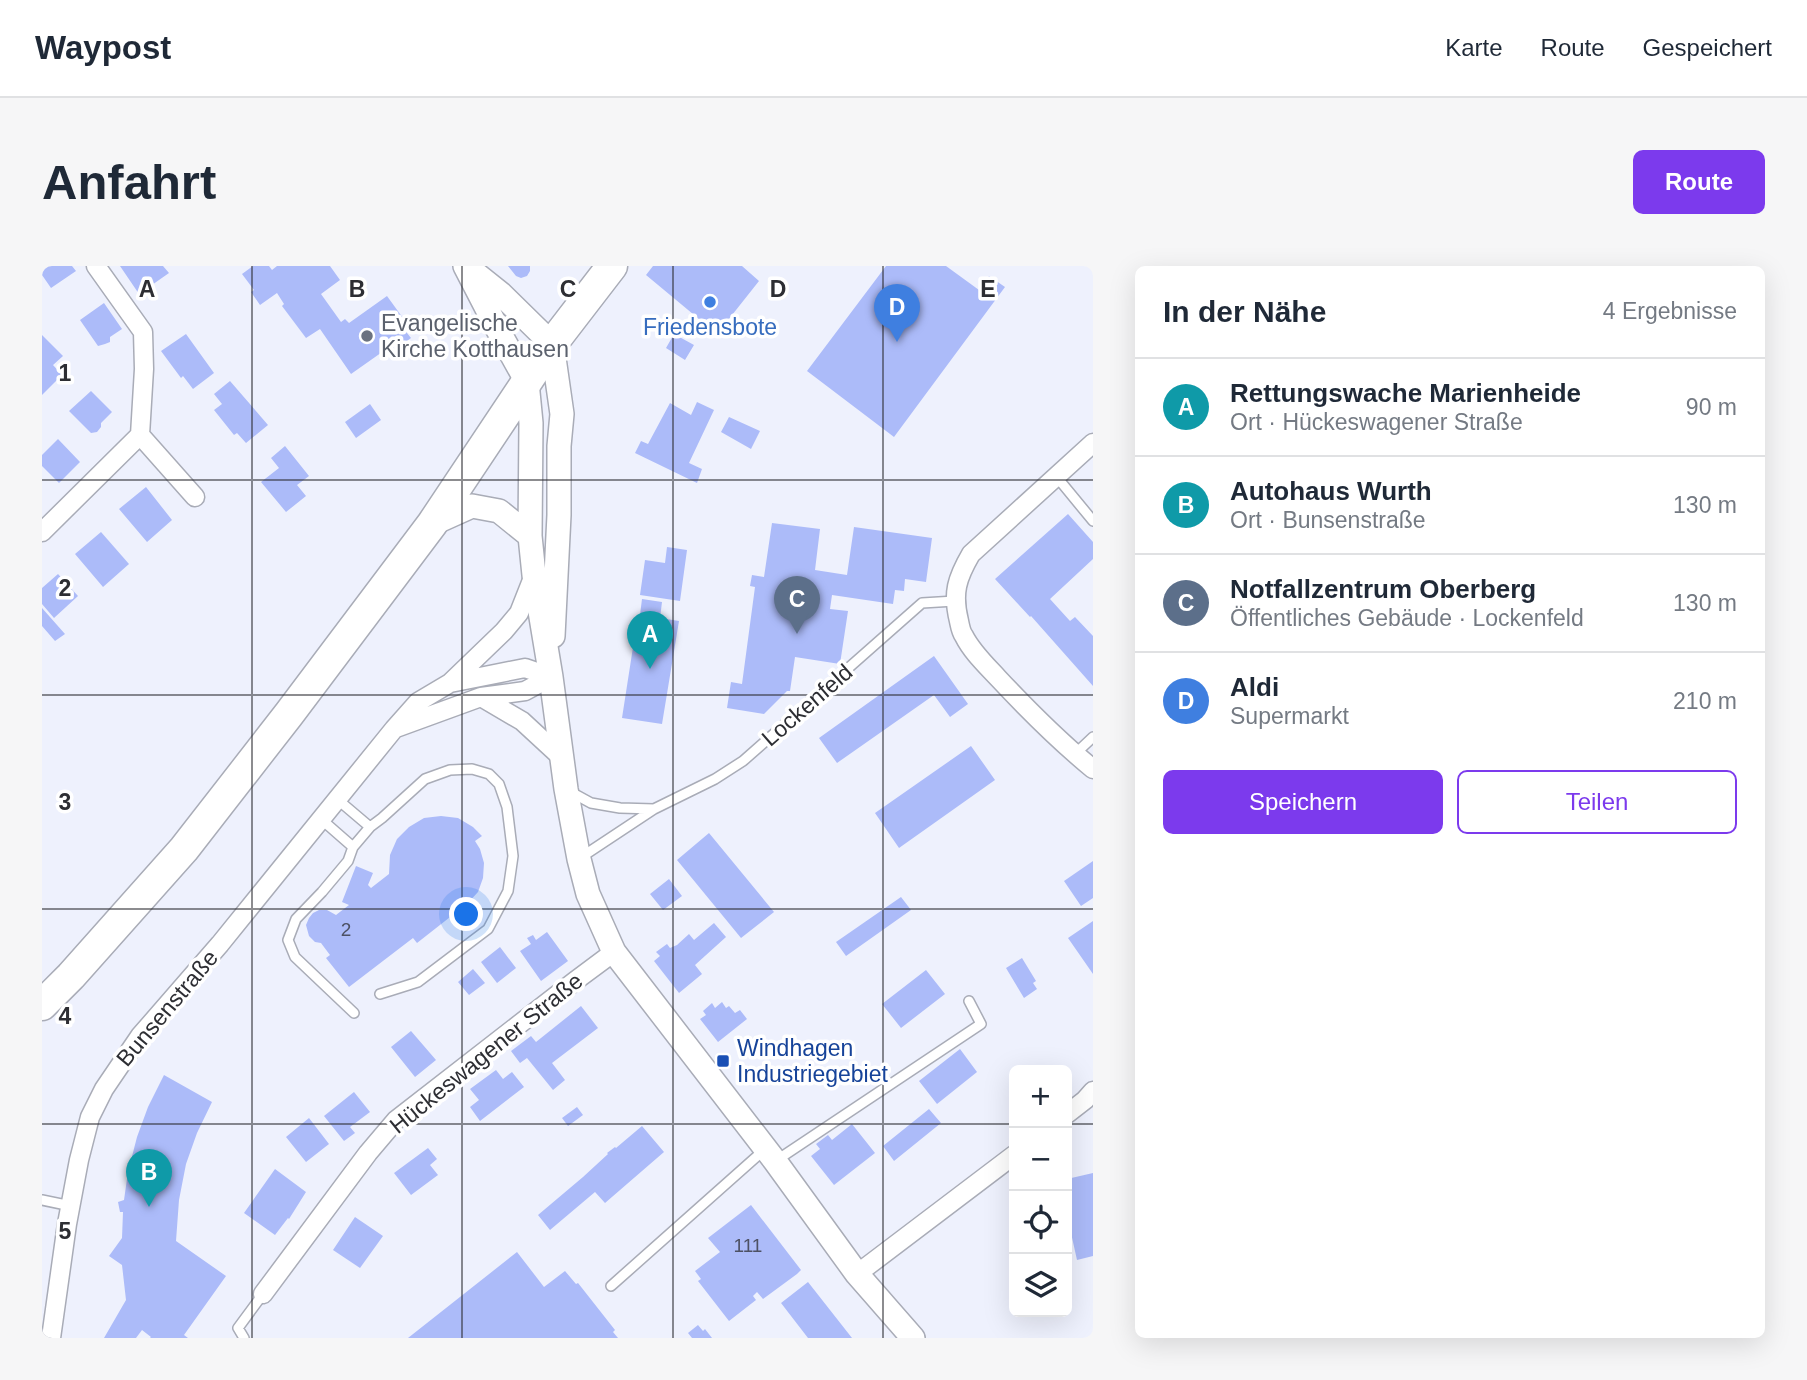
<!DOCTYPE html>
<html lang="de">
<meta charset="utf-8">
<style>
body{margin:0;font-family:Helvetica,sans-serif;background:#f6f6f7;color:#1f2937}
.controls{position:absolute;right:21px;bottom:21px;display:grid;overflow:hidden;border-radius:10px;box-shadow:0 7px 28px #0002}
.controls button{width:63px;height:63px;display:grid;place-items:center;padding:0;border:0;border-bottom:2px solid #e0e1e3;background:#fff;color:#1f2937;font:35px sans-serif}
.you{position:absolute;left:425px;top:649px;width:24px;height:24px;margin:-18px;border:5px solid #fff;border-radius:50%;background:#1a73e8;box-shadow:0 0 0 10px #1a73e833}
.badge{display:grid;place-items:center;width:46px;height:46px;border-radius:50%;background:#7c3aed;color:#fff;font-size:23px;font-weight:700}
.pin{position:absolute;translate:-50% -58px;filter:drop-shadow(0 2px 4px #0008)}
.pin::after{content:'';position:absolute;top:37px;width:24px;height:21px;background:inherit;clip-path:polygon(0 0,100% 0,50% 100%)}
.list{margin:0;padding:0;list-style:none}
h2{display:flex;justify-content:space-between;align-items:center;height:91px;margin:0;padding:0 28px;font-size:30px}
h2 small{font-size:23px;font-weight:400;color:#747a83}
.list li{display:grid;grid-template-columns:46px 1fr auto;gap:21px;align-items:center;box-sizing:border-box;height:98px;padding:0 28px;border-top:2px solid #e0e1e3}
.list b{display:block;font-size:26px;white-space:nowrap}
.list p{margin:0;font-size:23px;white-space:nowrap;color:#747a83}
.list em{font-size:23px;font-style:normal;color:#747a83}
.actions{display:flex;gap:14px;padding:21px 28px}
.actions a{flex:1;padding:16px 0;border:2px solid #7c3aed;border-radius:10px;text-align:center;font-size:24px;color:#7c3aed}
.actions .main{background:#7c3aed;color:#fff}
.icon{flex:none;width:38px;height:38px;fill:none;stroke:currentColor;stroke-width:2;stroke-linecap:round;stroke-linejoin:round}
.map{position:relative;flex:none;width:1051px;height:1072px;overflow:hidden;border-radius:10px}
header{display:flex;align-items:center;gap:42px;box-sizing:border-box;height:98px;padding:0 35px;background:#fff;border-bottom:2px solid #e0e1e3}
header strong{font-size:33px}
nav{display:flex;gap:38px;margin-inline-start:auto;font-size:24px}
.intro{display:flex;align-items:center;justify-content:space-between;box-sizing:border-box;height:168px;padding:0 42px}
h1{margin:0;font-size:49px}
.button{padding:18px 32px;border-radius:10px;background:#7c3aed;color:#fff;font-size:24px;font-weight:700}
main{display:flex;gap:42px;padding:0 42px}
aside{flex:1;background:#fff;border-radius:10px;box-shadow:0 7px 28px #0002}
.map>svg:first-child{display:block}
.building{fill:#acbbf9}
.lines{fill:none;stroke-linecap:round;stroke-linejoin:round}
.service-casing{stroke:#a9acb7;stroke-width:12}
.minor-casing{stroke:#a9acb7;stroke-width:21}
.tertiary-casing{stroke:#a9acb7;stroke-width:26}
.primary-casing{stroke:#a9acb7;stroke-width:33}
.service{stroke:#fff;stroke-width:9}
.minor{stroke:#fff;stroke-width:18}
.tertiary{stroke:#fff;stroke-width:23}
.primary{stroke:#fff;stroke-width:30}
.grid{fill:none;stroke:#2d2e33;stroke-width:2;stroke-opacity:0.55}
.shop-dot{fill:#3f7fe0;stroke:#fff;stroke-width:2.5}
.worship-dot{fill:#6b7280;stroke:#fff;stroke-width:2.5}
.transit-dot{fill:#1a4fb4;stroke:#fff;stroke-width:2.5}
.labels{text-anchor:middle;stroke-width:7;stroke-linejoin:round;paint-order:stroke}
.number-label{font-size:19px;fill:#4d5164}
.worship-label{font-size:23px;fill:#5b616d;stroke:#fff;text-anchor:start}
.shop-label{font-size:23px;fill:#366cbe;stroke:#fff}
.street-label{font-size:23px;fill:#2d2e33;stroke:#fff}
.transit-label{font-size:23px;fill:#164399;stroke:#fff;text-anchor:start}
.grid-label{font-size:23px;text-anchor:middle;font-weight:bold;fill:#2d2e33;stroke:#fff;stroke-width:7;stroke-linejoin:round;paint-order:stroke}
</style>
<header>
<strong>Waypost</strong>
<nav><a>Karte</a><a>Route</a><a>Gespeichert</a></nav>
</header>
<div class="intro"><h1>Anfahrt</h1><a class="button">Route</a></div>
<main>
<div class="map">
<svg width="1051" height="1072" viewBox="0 0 1051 1072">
<rect width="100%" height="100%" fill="#eef1fd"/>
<path class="building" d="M 0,0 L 30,0 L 34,5 L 9,22 L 0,9 Z
M 78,0 L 121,0 L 127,7 L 97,28 Z
M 211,0 L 227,0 L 230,4 L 235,0 L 288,0 L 298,14 L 279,28 L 299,56 L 303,53 L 307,57 L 345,30 L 366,59 L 361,62 L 369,72 L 357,81 L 353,77 L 309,108 L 278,63 L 264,72 L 240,40 L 242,38 L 235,27 L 218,39 L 209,26 L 212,24 L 200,8 Z
M 466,0 L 488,0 L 488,5 L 485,10 L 479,12 L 474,10 Z
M 611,0 L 700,0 L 717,15 L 675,68 L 604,9 Z
M 844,0 L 904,0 L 937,24 L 947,10 L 963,21 L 852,171 L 765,105 Z
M 62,37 L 80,63 L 68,71 L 68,76 L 63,78 L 56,80 L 38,54 Z
M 144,68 L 172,107 L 151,123 L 141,110 L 139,112 L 119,85 Z
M 632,68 L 652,79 L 643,94 L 624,82 Z
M 0,69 L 21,90 L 11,99 L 20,109 L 0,129 Z
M 188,115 L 226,159 L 204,177 L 195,167 L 192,169 L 172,144 L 180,138 L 172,128 Z
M 49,125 L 70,146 L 59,157 L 59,161 L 55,166 L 49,167 L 27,145 Z
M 655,136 L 672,144 L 647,197 L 660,203 L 655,217 L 593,187 L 599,175 L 606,178 L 628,137 L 649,149 Z
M 328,138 L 339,154 L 314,172 L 303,156 Z
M 687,151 L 718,165 L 709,183 L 679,166 Z
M 16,173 L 38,196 L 17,217 L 0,200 L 0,189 Z
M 243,180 L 267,210 L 255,219 L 264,230 L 244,246 L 219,216 L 237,202 L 229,192 Z
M 104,221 L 130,254 L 105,276 L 77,243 Z
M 1026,248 L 1051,276 L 1051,293 L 1008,333 L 1028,355 L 1033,351 L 1051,370 L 1051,420 L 989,350 L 988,351 L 953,313 Z
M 730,257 L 778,263 L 773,304 L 805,309 L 812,261 L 890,272 L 884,316 L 863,313 L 862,325 L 853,324 L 851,338 L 790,329 L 788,343 L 806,345 L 798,398 L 753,391 L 748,425 L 745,425 L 722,448 L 685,442 L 689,416 L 700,418 L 713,321 L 708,320 L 710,309 L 722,311 Z
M 59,266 L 87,298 L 61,321 L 33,288 Z
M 625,281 L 645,284 L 638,335 L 598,329 L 603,294 L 623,297 Z
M 16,308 L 36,330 L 12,352 L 0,338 L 0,322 Z
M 600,333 L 620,336 L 618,352 L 637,355 L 620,458 L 580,452 L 596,349 L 598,349 Z
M 0,342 L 23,368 L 13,375 L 0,360 Z
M 892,390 L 926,438 L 908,451 L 892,429 L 795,497 L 777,472 Z
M 929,480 L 953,514 L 857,582 L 833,547 Z
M 399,550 L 416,552 L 431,561 L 440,570 L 433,575 L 438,583 L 442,597 L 441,612 L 436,626 L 426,637 L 375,677 L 371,672 L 307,721 L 284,692 L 288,689 L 279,677 L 273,676 L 267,670 L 264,659 L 267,652 L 271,647 L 277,644 L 285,644 L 294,649 L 307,639 L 300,636 L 314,600 L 331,607 L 326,619 L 329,622 L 347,608 L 348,589 L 355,573 L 367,561 L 382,552 Z
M 667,567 L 732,646 L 699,672 L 635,594 Z
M 1051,595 L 1051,632 L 1039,640 L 1022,615 Z
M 627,613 L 640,630 L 621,644 L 608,628 Z
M 859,631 L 869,644 L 804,690 L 794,676 Z
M 1051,655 L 1051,708 L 1026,672 Z
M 672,657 L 684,671 L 653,699 L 660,708 L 637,727 L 612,695 L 618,690 L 614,686 L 625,678 L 628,682 L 635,679 L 647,668 L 652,674 Z
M 505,666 L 526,695 L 499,715 L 478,685 L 489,678 L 485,672 L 491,669 L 494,674 Z
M 458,681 L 474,702 L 455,717 L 439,696 Z
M 980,692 L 994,715 L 991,717 L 995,723 L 982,732 L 964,702 Z
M 431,703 L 443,717 L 427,729 L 416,716 Z
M 884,704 L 903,728 L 859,762 L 840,738 Z
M 680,736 L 684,742 L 687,740 L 693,747 L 698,744 L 705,753 L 676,776 L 658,753 L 664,749 L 661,745 L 670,737 L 673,742 Z
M 539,740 L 556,762 L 510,797 L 523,814 L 511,824 L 485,792 L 478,797 L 469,785 L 489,770 L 494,776 Z
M 369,765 L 394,794 L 373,811 L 349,781 Z
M 918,783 L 935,806 L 895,838 L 877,815 Z
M 454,804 L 461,813 L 470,806 L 482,821 L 438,855 L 428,841 L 437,834 L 428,823 Z
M 122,809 L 170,836 L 155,867 L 144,898 L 137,934 L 134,975 L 184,1010 L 142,1069 L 146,1072 L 108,1072 L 109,1071 L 100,1064 L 94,1072 L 62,1072 L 84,1034 L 80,999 L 67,990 L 80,972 L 81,946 L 78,946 L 76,936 L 82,934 L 86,906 L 95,871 L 106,841 Z
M 312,826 L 328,846 L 308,861 L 313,867 L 302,875 L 282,850 Z
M 535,841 L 541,849 L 526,860 L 520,852 Z
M 887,843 L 899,857 L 852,895 L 841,880 Z
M 267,852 L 287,878 L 264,896 L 244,871 Z
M 810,858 L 833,887 L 792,919 L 769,890 L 778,883 L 774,878 L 786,869 L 790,874 Z
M 600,860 L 622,886 L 563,937 L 553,926 L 508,964 L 496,949 L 541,911 L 566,888 L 565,887 L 573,881 L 574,882 Z
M 386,882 L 395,893 L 388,899 L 396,909 L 369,929 L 352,907 Z
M 233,903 L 264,926 L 247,953 L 246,952 L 233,969 L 202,947 Z
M 1051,907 L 1051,990 L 1035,994 L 1025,949 L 1025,913 Z
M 709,939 L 759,1004 L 755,1008 L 721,1033 L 715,1026 L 711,1030 L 714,1034 L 687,1055 L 656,1015 L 659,1013 L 653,1005 L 678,986 L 666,972 Z
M 313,951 L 341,970 L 318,1002 L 291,984 Z
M 475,986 L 502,1021 L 523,1005 L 534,1018 L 536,1017 L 573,1064 L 571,1066 L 576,1072 L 366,1072 Z
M 766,1016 L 810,1072 L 766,1072 L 739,1037 Z
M 656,1059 L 661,1065 L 663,1063 L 670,1072 L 650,1072 L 646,1067 Z"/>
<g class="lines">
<defs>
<path id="service" d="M 1014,210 L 1051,255
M 1033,488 L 1051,471
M 527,525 L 549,537 L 578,542 L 612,543
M 295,533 L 328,561
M 279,553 L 311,581
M 538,592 L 612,543 L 673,513 L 701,495 L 880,337 L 913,335
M 312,747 L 253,691 L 246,674 L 254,653 L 280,626 L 306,595 L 311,581 L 328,561 L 340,552 L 383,513 L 408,504 L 430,503 L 447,508 L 457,518 L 465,541 L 471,590 L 466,625 L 446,663 L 376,716 L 338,728
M 735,894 L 939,758 L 927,735
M 0,934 L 29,940
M 569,1020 L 722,884
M 202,1072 L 196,1062 L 221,1028"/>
<path id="minor" d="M 54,0 L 101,66 L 102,103 L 98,169 L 153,231
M 1051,177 L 929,288 C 915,312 910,327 917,355 C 918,360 919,366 922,370 C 930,386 944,399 956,412 C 986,444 1017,475 1051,503
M 0,266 L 98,169
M 408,417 L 462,365 L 477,347 L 492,309
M 439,431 L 480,455 L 519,491
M 354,462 L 439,431 L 483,425 L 509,411
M 1025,848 L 1043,834 L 1051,825
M 815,1008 L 972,889
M 221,1028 L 326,887 L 354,854 L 533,715 L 572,686
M 9,1072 L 25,958 L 37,894 L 48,851 L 62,823 L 98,770 L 178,678 L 352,463 L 376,436 L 408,417 L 483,402 L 509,411"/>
<path id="tertiary" d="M 423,0 L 456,64 L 485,116 L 489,157 L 488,270 L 492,309 L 509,411 L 524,523 L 537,593 L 546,628 L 572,686 L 733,895 L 815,1008 L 871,1072
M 429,4 L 459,28 L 510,78 L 520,148 L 517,180 L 517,249 L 511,370
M 390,258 L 430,240 L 457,245 L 488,270"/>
<path id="primary" d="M 0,739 L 29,710 L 142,583 L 247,448 L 390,258 L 510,78 L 570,0"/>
</defs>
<use href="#service" class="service-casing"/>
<use href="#minor" class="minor-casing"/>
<use href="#tertiary" class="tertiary-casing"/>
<use href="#primary" class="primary-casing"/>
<use href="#service" class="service"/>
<use href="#minor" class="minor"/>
<use href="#tertiary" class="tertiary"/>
<use href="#primary" class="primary"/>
</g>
<path class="grid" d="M 210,0 L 210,1072M 420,0 L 420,1072M 631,0 L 631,1072M 841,0 L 841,1072M 0,214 L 1051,214M 0,429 L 1051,429M 0,643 L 1051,643M 0,858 L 972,858M 1025,858 L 1051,858"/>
<circle class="shop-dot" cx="668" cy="36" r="7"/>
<circle class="worship-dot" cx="325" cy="70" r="7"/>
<rect class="transit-dot" x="674" y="788" width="14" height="14" rx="3.5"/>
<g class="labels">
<g class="number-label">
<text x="304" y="670">2</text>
<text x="706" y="986">111</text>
</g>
<g class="worship-label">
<text x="339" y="65">Evangelische<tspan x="339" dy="26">Kirche Kotthausen</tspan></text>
</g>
<g class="shop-label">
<text x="668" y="69">Friedensbote</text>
</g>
<g class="street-label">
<text transform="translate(765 439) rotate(-41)" y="8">Lockenfeld</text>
<text transform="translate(125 742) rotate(-50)" y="8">Bunsenstraße</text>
<text transform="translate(444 787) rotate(-39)" y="8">Hückeswagener Straße</text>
</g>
<g class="transit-label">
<text x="695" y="790">Windhagen<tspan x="695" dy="26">Industriegebiet</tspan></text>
</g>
</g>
<g class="grid-label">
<text x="105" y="31">A</text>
<text x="315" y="31">B</text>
<text x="526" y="31">C</text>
<text x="736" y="31">D</text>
<text x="946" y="31">E</text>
<text x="23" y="115">1</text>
<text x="23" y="330">2</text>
<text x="23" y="544">3</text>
<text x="23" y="758">4</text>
<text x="23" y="973">5</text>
</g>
</svg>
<div class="controls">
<button>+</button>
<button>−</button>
<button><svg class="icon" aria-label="locate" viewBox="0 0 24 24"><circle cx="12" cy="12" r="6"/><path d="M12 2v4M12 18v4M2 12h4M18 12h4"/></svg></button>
<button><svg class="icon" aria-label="layers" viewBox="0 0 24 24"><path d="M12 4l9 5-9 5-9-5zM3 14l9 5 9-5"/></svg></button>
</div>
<div class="you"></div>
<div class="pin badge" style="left:608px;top:403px;background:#0f9aa8">A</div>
<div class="pin badge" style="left:107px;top:941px;background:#0f9aa8">B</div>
<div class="pin badge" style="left:755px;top:368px;background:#5c6f8a">C</div>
<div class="pin badge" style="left:855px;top:76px;background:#3f7fe0">D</div>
</div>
<aside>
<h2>In der Nähe<small>4 Ergebnisse</small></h2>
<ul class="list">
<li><span class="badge" style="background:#0f9aa8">A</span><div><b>Rettungswache Marienheide</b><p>Ort · Hückeswagener Straße</p></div><em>90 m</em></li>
<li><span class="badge" style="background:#0f9aa8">B</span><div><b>Autohaus Wurth</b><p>Ort · Bunsenstraße</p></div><em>130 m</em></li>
<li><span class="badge" style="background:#5c6f8a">C</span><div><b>Notfallzentrum Oberberg</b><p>Öffentliches Gebäude · Lockenfeld</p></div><em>130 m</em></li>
<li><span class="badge" style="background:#3f7fe0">D</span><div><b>Aldi</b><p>Supermarkt</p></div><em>210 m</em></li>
</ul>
<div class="actions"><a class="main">Speichern</a><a>Teilen</a></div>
</aside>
</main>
